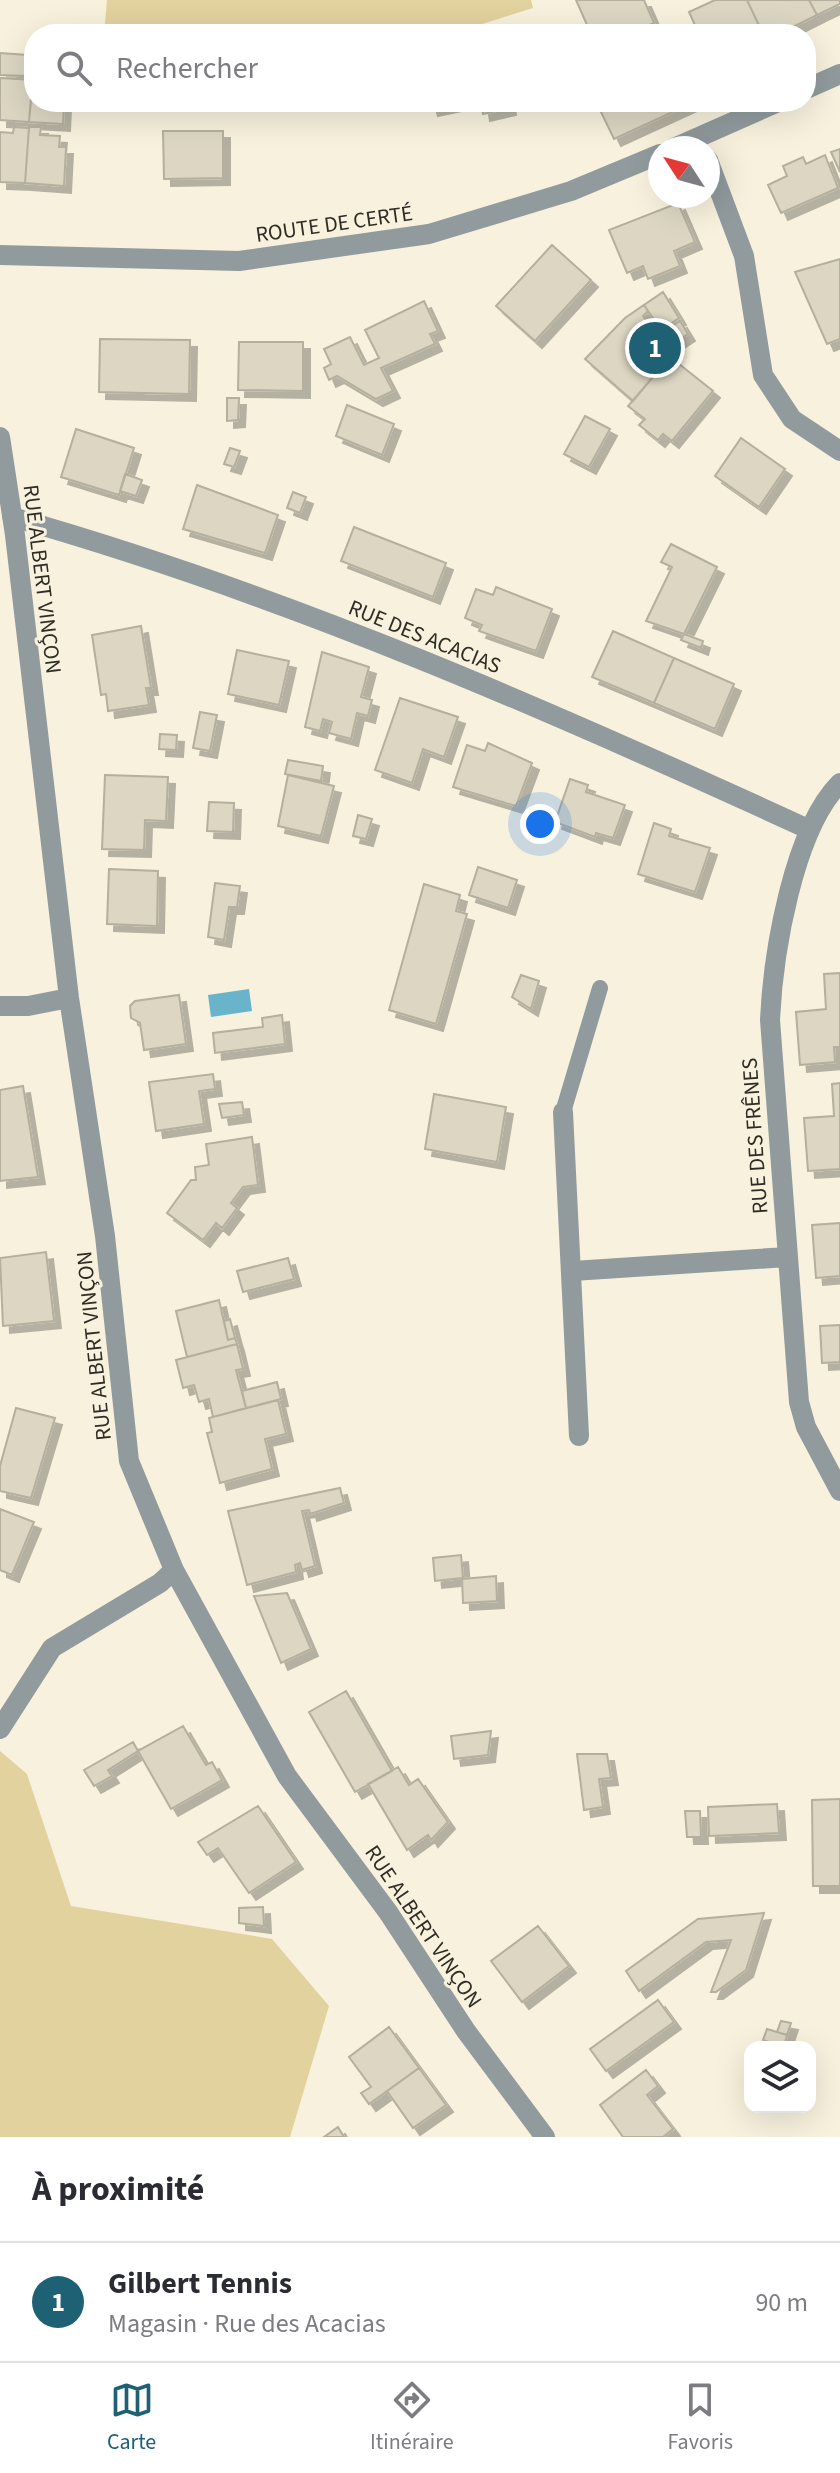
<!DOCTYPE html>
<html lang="fr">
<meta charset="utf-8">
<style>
body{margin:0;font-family:"Source Sans 3",sans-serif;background:#f7f7f7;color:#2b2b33}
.controls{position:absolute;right:24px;bottom:24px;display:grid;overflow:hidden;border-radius:16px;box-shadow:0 8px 32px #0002}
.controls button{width:72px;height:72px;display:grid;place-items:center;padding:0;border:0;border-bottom:2px solid #e1e1e2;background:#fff;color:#2b2b33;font:40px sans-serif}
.compass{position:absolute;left:648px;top:136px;width:72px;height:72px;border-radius:50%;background:#fff;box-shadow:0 8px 32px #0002;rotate:306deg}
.you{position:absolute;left:540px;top:824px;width:28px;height:28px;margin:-20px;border:6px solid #fff;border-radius:50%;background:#1a73e8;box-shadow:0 0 0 12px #1a73e833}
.badge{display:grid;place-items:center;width:52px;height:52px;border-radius:50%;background:#1e6174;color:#fff;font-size:26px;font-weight:700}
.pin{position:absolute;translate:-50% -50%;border:4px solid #fff;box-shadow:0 2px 8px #0006}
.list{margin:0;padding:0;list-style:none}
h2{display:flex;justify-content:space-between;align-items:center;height:104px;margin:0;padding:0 32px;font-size:34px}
h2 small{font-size:26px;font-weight:400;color:#7c7c81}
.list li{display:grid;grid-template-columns:52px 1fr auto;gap:24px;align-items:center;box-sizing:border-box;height:120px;padding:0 32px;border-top:2px solid #e1e1e2}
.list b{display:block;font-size:30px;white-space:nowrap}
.list p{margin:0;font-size:26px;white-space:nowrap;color:#7c7c81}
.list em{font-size:26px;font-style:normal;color:#7c7c81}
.icon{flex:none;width:44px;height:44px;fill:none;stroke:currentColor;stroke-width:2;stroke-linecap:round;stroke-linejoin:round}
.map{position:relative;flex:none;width:840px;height:2137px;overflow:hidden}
.search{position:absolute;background:#fff;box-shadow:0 8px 32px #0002;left:24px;right:24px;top:24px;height:88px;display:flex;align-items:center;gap:20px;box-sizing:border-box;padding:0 28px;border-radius:32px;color:#7c7c81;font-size:30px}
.sheet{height:224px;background:#fff}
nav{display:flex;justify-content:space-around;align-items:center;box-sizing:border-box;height:112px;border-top:2px solid #e1e1e2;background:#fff;font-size:22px;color:#7c7c81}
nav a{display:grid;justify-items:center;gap:4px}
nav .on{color:#1e6174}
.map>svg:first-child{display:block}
.green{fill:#e2d29e}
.water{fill:#6ab4cb}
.building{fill:#dcd6c3;stroke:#b5af9d;stroke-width:2;filter:url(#shadow)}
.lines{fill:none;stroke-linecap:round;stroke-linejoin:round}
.lane{stroke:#919b9e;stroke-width:16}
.street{stroke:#919b9e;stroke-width:20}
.labels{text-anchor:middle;stroke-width:6;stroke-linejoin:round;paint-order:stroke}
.street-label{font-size:22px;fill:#2e2c24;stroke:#f7f1dd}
</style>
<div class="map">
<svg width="840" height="2137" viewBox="0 0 840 2137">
<defs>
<filter id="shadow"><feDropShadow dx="7" dy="7" stdDeviation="0" flood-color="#0004"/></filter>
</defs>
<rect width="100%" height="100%" fill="#f7f1dd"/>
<path class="green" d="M 107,0 L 531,0 L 533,8 L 450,34 L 104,34 Z
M 0,1751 L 27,1774 L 71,1906 L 272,1939 L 329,2006 L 290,2137 L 0,2137 Z"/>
<path class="water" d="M 249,989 L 252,1011 L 211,1017 L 208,995 Z"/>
<path class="building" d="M 576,0 L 644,0 L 654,23 L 629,34 L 591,34 Z
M 715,0 L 747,0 L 763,34 L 699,34 L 689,12 Z
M 747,0 L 809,0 L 817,15 L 779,34 L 763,34 Z
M 809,0 L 840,0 L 840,4 L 817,15 Z
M 0,53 L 27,55 L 25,76 L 0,75 Z
M 0,78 L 33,80 L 29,122 L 0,120 Z
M 32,85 L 34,102 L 64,102 L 63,124 L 29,122 Z
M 429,102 L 464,102 L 431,109 Z
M 481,102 L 508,102 L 509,108 L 483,114 Z
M 619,102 L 689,102 L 690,104 L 614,139 L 600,110 Z
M 14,127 L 29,128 L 25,183 L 0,182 L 0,132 L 13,133 Z
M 41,127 L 40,135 L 60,136 L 59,147 L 66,147 L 64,186 L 25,183 L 29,127 Z
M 163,131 L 223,131 L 223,178 L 164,179 Z
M 840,149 L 840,172 L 831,152 Z
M 825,155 L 838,188 L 781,213 L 768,185 L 787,176 L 783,166 L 803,157 L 806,164 Z
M 678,203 L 695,242 L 674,251 L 680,266 L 648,279 L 643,266 L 627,273 L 609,230 Z
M 552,245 L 591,280 L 535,341 L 496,306 Z
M 840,259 L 840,339 L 827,344 L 795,272 Z
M 663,292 L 679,318 L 661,330 L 644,305 Z
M 424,301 L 438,331 L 430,334 L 435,344 L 381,368 L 393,391 L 376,399 L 337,376 L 329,380 L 324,368 L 331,364 L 324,349 L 350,337 L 364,365 L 379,358 L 365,330 Z
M 644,305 L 648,311 L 643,316 L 650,324 L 632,342 L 647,355 L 644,360 L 658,371 L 633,401 L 585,359 L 625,318 Z
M 680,321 L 688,334 L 671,345 L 663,332 Z
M 636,337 L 652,351 L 647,355 L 632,342 Z
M 100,339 L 190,340 L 189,394 L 99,392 Z
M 239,342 L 303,342 L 303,391 L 238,390 Z
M 674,360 L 713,391 L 672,441 L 663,434 L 658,440 L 639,425 L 645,419 L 628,406 L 658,371 Z
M 227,398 L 239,398 L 238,420 L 227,421 Z
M 347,405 L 394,424 L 382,455 L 336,436 Z
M 585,416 L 610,429 L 589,467 L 564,454 Z
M 76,429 L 134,448 L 119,495 L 61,477 Z
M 741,438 L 785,469 L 759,507 L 715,476 Z
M 230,448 L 240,451 L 234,467 L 224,464 Z
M 125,474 L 142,480 L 136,496 L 120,491 Z
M 197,485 L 278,515 L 265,553 L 183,529 Z
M 293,492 L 306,497 L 300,513 L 287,508 Z
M 354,527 L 446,563 L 433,597 L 341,561 Z
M 671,544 L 717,567 L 684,634 L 646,621 L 672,567 L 661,562 Z
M 496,587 L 552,609 L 536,651 L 479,631 L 482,625 L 465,618 L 476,589 L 493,595 Z
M 141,626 L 151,688 L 146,688 L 149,705 L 108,711 L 106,694 L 101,695 L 92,635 Z
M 613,631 L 674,658 L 654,703 L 592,677 Z
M 684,634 L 703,641 L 701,648 L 681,640 Z
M 237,650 L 289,661 L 279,705 L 228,694 Z
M 322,652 L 369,667 L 361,697 L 372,700 L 368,716 L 357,713 L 351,739 L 329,733 L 332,722 L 323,719 L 320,731 L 305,727 Z
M 674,658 L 734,684 L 715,729 L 654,703 Z
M 400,698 L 458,717 L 444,757 L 423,749 L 412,783 L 375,770 Z
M 200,712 L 217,715 L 210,751 L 193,748 Z
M 160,734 L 177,735 L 176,750 L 159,749 Z
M 488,743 L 532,763 L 516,806 L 453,787 L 467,745 L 485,751 Z
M 288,760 L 323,766 L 321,781 L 285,774 Z
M 105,775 L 168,777 L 166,821 L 145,820 L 144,850 L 102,849 Z
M 288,775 L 334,786 L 321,836 L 278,826 Z
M 570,779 L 588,785 L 586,792 L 625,805 L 613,838 L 596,833 L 595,837 L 555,822 Z
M 209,802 L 234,803 L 233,832 L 207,831 Z
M 358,815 L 372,819 L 366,839 L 353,836 Z
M 654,823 L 671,829 L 669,836 L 710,848 L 695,892 L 638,874 Z
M 478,867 L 517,880 L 508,908 L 469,895 Z
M 109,869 L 158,871 L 157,926 L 107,924 Z
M 215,883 L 240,886 L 237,907 L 229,907 L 224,940 L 208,937 Z
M 424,884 L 460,895 L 456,911 L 467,914 L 436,1024 L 389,1010 Z
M 840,973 L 840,1047 L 834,1047 L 835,1062 L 800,1065 L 796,1012 L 826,1009 L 824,974 Z
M 521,975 L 539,981 L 531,1009 L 512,997 Z
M 179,995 L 186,1044 L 144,1050 L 140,1023 L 131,1018 L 130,1006 L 135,1001 Z
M 282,1015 L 285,1044 L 215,1053 L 213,1033 L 263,1027 L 262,1018 Z
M 213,1074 L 215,1089 L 199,1091 L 204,1124 L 156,1131 L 149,1082 Z
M 840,1083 L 840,1169 L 808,1171 L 804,1118 L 834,1116 L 832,1084 Z
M 23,1086 L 38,1177 L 0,1181 L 0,1090 Z
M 434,1094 L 506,1107 L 497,1162 L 425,1149 Z
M 242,1102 L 244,1115 L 222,1118 L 219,1104 Z
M 252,1137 L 258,1185 L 243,1187 L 231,1203 L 237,1208 L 222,1228 L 216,1223 L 203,1240 L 167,1213 L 191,1180 L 196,1180 L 195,1167 L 209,1165 L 206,1144 Z
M 840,1223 L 840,1276 L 816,1278 L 812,1225 Z
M 46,1252 L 54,1321 L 3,1326 L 0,1258 Z
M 288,1258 L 294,1279 L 243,1292 L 237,1271 Z
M 219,1300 L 228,1340 L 235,1338 L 237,1344 L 187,1357 L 176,1311 Z
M 230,1319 L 235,1338 L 228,1340 L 224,1321 Z
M 840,1325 L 840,1362 L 822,1363 L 820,1326 Z
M 237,1344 L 243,1369 L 236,1370 L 246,1408 L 213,1417 L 209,1399 L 199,1402 L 194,1385 L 183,1388 L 176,1360 Z
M 277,1382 L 281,1399 L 246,1408 L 242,1391 Z
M 278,1400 L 286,1434 L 265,1439 L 272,1469 L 220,1483 L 207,1433 L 212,1432 L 209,1418 Z
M 16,1408 L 55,1418 L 31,1498 L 0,1491 L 0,1466 Z
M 340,1488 L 344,1503 L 310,1514 L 309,1510 L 302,1511 L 315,1566 L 302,1570 L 300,1563 L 295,1565 L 296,1572 L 247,1585 L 228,1511 Z
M 0,1509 L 34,1522 L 12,1575 L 0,1570 Z
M 461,1555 L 463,1578 L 435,1581 L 433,1558 Z
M 496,1576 L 497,1601 L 463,1603 L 462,1579 Z
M 287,1593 L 311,1649 L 281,1663 L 254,1596 Z
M 346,1691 L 392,1771 L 355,1792 L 309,1712 Z
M 183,1726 L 206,1765 L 212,1762 L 222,1780 L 171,1809 L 138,1751 Z
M 491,1731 L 488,1755 L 454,1759 L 451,1736 Z
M 133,1742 L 138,1751 L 108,1770 L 112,1776 L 94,1786 L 84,1770 Z
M 577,1754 L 607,1754 L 611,1778 L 599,1779 L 603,1807 L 584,1810 Z
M 398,1767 L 409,1785 L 418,1779 L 448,1822 L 431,1840 L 428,1835 L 407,1850 L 368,1784 Z
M 840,1799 L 840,1886 L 813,1886 L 812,1800 Z
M 777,1804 L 779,1833 L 709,1836 L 708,1807 Z
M 258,1806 L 296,1862 L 249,1893 L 218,1848 L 207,1855 L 198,1842 Z
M 685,1811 L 700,1811 L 701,1837 L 687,1837 Z
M 263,1907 L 264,1926 L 239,1923 L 239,1908 Z
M 764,1913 L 746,1970 L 716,1992 L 711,1992 L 731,1940 L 706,1942 L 639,1991 L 626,1971 L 698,1919 Z
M 538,1926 L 569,1966 L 522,2002 L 491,1961 Z
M 658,2000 L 674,2022 L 606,2071 L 590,2049 Z
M 781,2021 L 791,2023 L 787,2035 L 777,2032 Z
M 389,2027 L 419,2068 L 369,2104 L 361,2093 L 371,2087 L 349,2057 Z
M 767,2029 L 787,2035 L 784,2047 L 763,2040 Z
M 419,2068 L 446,2105 L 413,2128 L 387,2091 Z
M 646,2070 L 658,2086 L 647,2095 L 673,2129 L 663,2137 L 623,2137 L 600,2105 Z
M 338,2127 L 344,2137 L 324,2137 Z"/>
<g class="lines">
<path class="lane" d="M 563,1112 L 600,988"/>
<path class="street" d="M 806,89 L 840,74
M 674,148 L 778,102
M 708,160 L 744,256 L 763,375 L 792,419 L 840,451
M 0,255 L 239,261 L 429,234 L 571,191 L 660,154
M 0,437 L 15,535 L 69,998 L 105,1236 L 129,1461 L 174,1570 L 287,1776 L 388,1912 L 466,2031 L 545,2137
M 12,517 C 287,595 549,710 808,829
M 840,783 C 793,830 773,954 770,1020 L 799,1402 L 806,1427 L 840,1491
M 0,1006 L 28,1006 L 69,998
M 563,1112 L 579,1436
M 573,1271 L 787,1257
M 0,1729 L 52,1648 L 160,1583 L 174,1570"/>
</g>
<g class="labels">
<g class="street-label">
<text transform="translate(334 223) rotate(-8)" y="8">ROUTE DE CERTÉ</text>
<text transform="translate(43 579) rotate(83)" y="8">RUE ALBERT VINÇON</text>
<text transform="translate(425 636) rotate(22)" y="8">RUE DES ACACIAS</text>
<text transform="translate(754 1136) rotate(-94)" y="8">RUE DES FRÊNES</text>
<text transform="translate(93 1346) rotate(-96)" y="8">RUE ALBERT VINÇON</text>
<text transform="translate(424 1926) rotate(56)" y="8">RUE ALBERT VINÇON</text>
</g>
</g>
</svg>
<div class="controls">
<button><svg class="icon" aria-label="layers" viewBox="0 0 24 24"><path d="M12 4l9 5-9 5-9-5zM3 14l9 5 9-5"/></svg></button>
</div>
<svg class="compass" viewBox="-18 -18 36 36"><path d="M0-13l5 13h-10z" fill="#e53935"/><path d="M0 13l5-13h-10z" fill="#7c7c81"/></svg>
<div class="you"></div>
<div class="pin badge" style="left:655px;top:348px">1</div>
<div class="search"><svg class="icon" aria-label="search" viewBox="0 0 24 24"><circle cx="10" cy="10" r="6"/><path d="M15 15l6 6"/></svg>Rechercher</div>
</div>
<section class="sheet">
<h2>À proximité<small></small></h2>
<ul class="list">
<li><span class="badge">1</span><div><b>Gilbert Tennis</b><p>Magasin · Rue des Acacias</p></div><em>90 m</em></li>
</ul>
</section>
<nav>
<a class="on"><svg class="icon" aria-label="map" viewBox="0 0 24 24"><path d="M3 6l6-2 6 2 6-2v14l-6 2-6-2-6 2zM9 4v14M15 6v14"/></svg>Carte</a>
<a><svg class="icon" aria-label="directions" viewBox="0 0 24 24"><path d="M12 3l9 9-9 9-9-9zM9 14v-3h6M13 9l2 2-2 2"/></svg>Itinéraire</a>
<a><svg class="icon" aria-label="saved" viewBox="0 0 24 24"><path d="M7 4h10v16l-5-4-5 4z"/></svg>Favoris</a>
</nav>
